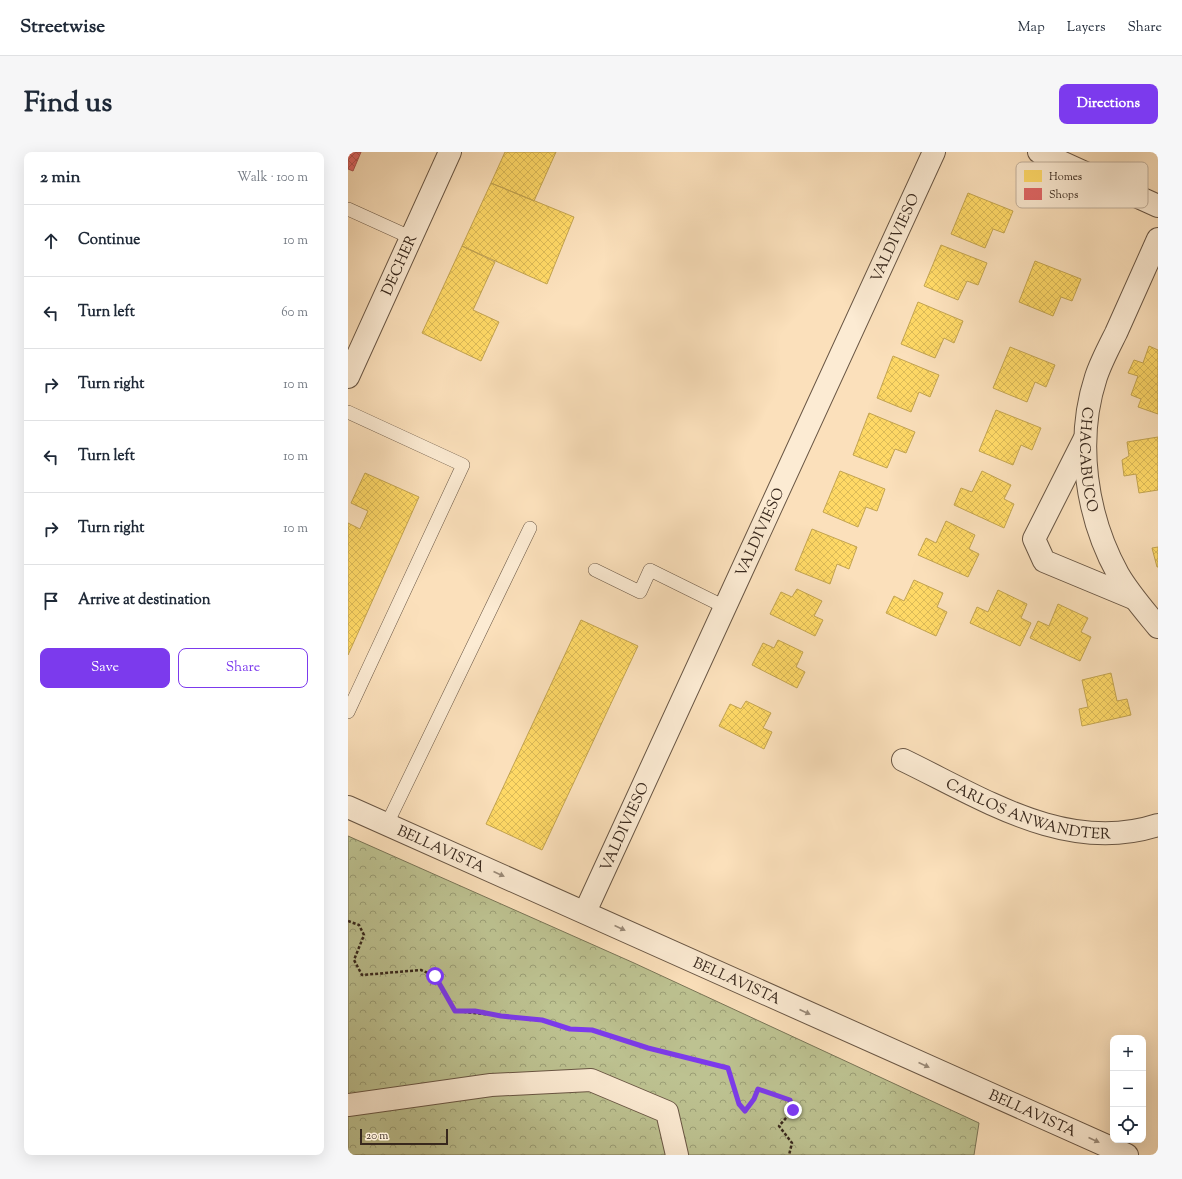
<!DOCTYPE html>
<meta charset="utf-8">
<style>
body{margin:0;font-family:"Sorts Mill Goudy",serif;background:#f6f6f7;color:#1f2937}
.controls{position:absolute;right:12px;bottom:12px;display:grid;overflow:hidden;border-radius:8px;box-shadow:0 4px 16px #0002}
.controls button{width:36px;height:36px;display:grid;place-items:center;padding:0;border:0;border-bottom:1px solid #e0e1e3;background:#fff;color:#1f2937;font:20px sans-serif}
.scale{position:absolute;left:12px;bottom:10px;width:88px;box-sizing:border-box;padding-left:4px;border:2px solid #38281d;border-top:0;font-size:11px;line-height:14px;white-space:nowrap;color:#38281d;-webkit-text-stroke:3px #fcebd3;paint-order:stroke}
.stop{position:absolute;width:12px;height:12px;margin:-9px;border:3px solid #7c3aed;border-radius:50%;background:#fff}
.stop.end{background:#7c3aed;border-color:#fff;box-shadow:0 1px 4px #0008}
.list{margin:0;padding:0;list-style:none}
h2{display:flex;justify-content:space-between;align-items:center;height:52px;margin:0;padding:0 16px;font-size:17px}
h2 small{font-size:13px;font-weight:400;color:#747a83}
.list li{display:grid;grid-template-columns:26px 1fr auto;gap:12px;align-items:center;box-sizing:border-box;height:72px;padding:0 16px;border-top:1px solid #e0e1e3}
.list b{display:block;font-size:15px;white-space:nowrap}
.list em{font-size:13px;font-style:normal;color:#747a83}
.actions{display:flex;gap:8px;padding:12px 16px}
.actions a{flex:1;padding:9px 0;border:1px solid #7c3aed;border-radius:8px;text-align:center;font-size:14px;color:#7c3aed}
.actions .main{background:#7c3aed;color:#fff}
.icon{flex:none;width:22px;height:22px;fill:none;stroke:currentColor;stroke-width:2;stroke-linecap:round;stroke-linejoin:round}
.map{position:relative;flex:none;width:810px;height:1003px;overflow:hidden;border-radius:8px}
header{display:flex;align-items:center;gap:24px;box-sizing:border-box;height:56px;padding:0 20px;background:#fff;border-bottom:1px solid #e0e1e3}
header strong{font-size:19px}
nav{display:flex;gap:22px;margin-inline-start:auto;font-size:14px}
.intro{display:flex;align-items:center;justify-content:space-between;box-sizing:border-box;height:96px;padding:0 24px}
h1{margin:0;font-size:28px}
.button{padding:10px 18px;border-radius:8px;background:#7c3aed;color:#fff;font-size:14px;font-weight:700}
main{display:flex;gap:24px;padding:0 24px}
aside{flex:1;background:#fff;border-radius:8px;box-shadow:0 4px 16px #0002}
.map>svg:first-child{display:block}
.forest{fill:url(#forest-crowns);stroke:#7a7557}
.homes{fill:url(#homes-cross-hatch);stroke:#c3a450}
.shops{fill:url(#shops-cross-hatch);stroke:#ae5350}
.lines{fill:none;stroke-linecap:round;stroke-linejoin:round}
.lane-casing{stroke:#695644;stroke-width:14}
.street-casing{stroke:#695644;stroke-width:24}
.path{stroke:#38281d;stroke-width:2.5;stroke-dasharray:3 2;stroke-linecap:butt}
.lane{stroke:#fcebd3;stroke-width:13}
.street{stroke:#fcebd3;stroke-width:22}
.oneway{fill:#9a8a78}
.route{stroke:#7c3aed;stroke-width:5}
.labels{text-anchor:middle;stroke-width:4;stroke-linejoin:round;paint-order:stroke}
.street-label{font-size:15px;fill:#38281d;stroke:#fcebd3}
.key{fill:#fcebd3;stroke:#c1b09c;stroke-width:1}
.key-label{font-size:11px;fill:#38281d}
</style>
<header>
<strong>Streetwise</strong>
<nav><a>Map</a><a>Layers</a><a>Share</a></nav>
</header>
<div class="intro"><h1>Find us</h1><a class="button">Directions</a></div>
<main>
<aside>
<h2>2 min<small>Walk · 100 m</small></h2>
<ul class="list">
<li><svg class="icon" aria-label="ahead" viewBox="0 0 24 24"><path d="M12 20V5M6 11l6-6 6 6"/></svg><div><b>Continue</b></div><em>10 m</em></li>
<li><svg class="icon" aria-label="left" viewBox="0 0 24 24"><path d="M17 20v-9H6M10 6l-5 5 5 5"/></svg><div><b>Turn left</b></div><em>60 m</em></li>
<li><svg class="icon" aria-label="right" viewBox="0 0 24 24"><path d="M7 20v-9h11M14 6l5 5-5 5"/></svg><div><b>Turn right</b></div><em>10 m</em></li>
<li><svg class="icon" aria-label="left" viewBox="0 0 24 24"><path d="M17 20v-9H6M10 6l-5 5 5 5"/></svg><div><b>Turn left</b></div><em>10 m</em></li>
<li><svg class="icon" aria-label="right" viewBox="0 0 24 24"><path d="M7 20v-9h11M14 6l5 5-5 5"/></svg><div><b>Turn right</b></div><em>10 m</em></li>
<li><svg class="icon" aria-label="arrive" viewBox="0 0 24 24"><path d="M6 21V4h12l-3 4 3 4H6"/></svg><div><b>Arrive at destination</b></div></li>
</ul>
<div class="actions"><a class="main">Save</a><a>Share</a></div>
</aside>
<div class="map">
<svg width="810" height="1003" viewBox="0 0 810 1003">
<defs>
<pattern id="forest-crowns" width="20" height="18" patternUnits="userSpaceOnUse"><rect width="20" height="18" fill="#bdc291"/><path d="M2 6a3 3 0 1 1 6 0M12 15a3 3 0 1 1 6 0" fill="none" stroke="#9b9e76"/></pattern>
<pattern id="homes-cross-hatch" width="8" height="8" patternUnits="userSpaceOnUse"><rect width="8" height="8" fill="#ffd966"/><path d="M0 0l8 8M0 8l8-8" fill="none" stroke="#dbba58"/></pattern>
<pattern id="shops-cross-hatch" width="8" height="8" patternUnits="userSpaceOnUse"><rect width="8" height="8" fill="#e06666"/><path d="M0 0l8 8M0 8l8-8" fill="none" stroke="#b75453"/></pattern>
</defs>
<rect width="100%" height="100%" fill="#fbe0bb"/>
<filter id="stains"><feTurbulence type="fractalNoise" baseFrequency=".005" numOctaves="4"/><feColorMatrix values="0 0 0 0 .2 0 0 0 0 .09 0 0 0 0 .02 0 0 0 .5 -.17"/></filter>
<radialGradient id="worn" r=".72"><stop offset=".6" stop-color="#630" stop-opacity="0"/><stop offset="1" stop-color="#630" stop-opacity=".3"/></radialGradient>
<path class="forest" d="M 0,684 L 286,811 L 631,971 L 626,1003 L 0,1003 Z"/>
<path class="homes" d="M 157,0 L 208,0 L 186,49 L 143,31 Z
M 143,31 L 226,65 L 199,132 L 114,94 Z
M 620,41 L 665,59 L 656,81 L 645,77 L 637,96 L 603,82 Z
M 593,93 L 639,111 L 630,133 L 619,129 L 610,148 L 576,134 Z
M 114,94 L 147,110 L 125,158 L 151,170 L 133,209 L 74,181 Z
M 687,109 L 733,127 L 724,149 L 713,145 L 705,164 L 671,150 Z
M 570,150 L 615,169 L 606,191 L 596,186 L 587,206 L 553,192 Z
M 801,194 L 810,198 L 810,262 L 790,255 L 793,247 L 783,243 L 790,224 L 780,221 L 786,208 L 795,211 Z
M 662,195 L 707,213 L 698,235 L 687,230 L 679,250 L 645,236 Z
M 545,204 L 591,223 L 582,245 L 571,240 L 563,260 L 529,246 Z
M 648,258 L 693,276 L 684,298 L 673,293 L 665,313 L 631,299 Z
M 521,261 L 567,280 L 558,301 L 547,297 L 539,316 L 505,303 Z
M 810,285 L 810,338 L 791,341 L 788,322 L 776,324 L 774,308 L 781,304 L 779,290 Z
M 492,319 L 537,337 L 529,359 L 518,355 L 510,375 L 475,360 Z
M 634,319 L 663,333 L 656,347 L 666,352 L 656,376 L 606,353 L 613,336 L 624,340 Z
M 17,321 L 71,345 L 0,503 L 0,371 L 12,377 L 20,359 L 3,351 Z
M 598,369 L 627,383 L 621,397 L 631,402 L 620,425 L 570,403 L 578,386 L 588,391 Z
M 464,377 L 509,395 L 501,417 L 489,412 L 482,432 L 447,418 Z
M 810,395 L 810,415 L 809,415 L 804,396 Z
M 566,428 L 595,441 L 589,455 L 599,460 L 588,484 L 538,461 L 546,444 L 556,449 Z
M 449,437 L 474,449 L 466,464 L 475,468 L 467,484 L 422,462 L 433,440 L 444,445 Z
M 650,438 L 679,452 L 673,466 L 683,471 L 672,494 L 622,471 L 629,455 L 640,460 Z
M 710,452 L 740,466 L 733,480 L 743,485 L 732,509 L 682,486 L 690,469 L 701,474 Z
M 233,468 L 290,494 L 194,698 L 138,672 Z
M 430,488 L 455,500 L 448,515 L 457,520 L 449,536 L 404,513 L 415,491 L 426,496 Z
M 763,521 L 769,549 L 779,547 L 783,563 L 734,574 L 731,557 L 740,555 L 734,528 Z
M 398,549 L 423,561 L 415,576 L 424,580 L 416,597 L 371,574 L 382,552 L 393,557 Z"/>
<path class="shops" d="M 0,0 L 13,0 L 5,19 L 0,17 Z"/>
<g class="lines">
<defs>
<path id="lane" d="M 0,57 L 64,86
M 0,260 L 115,313 L 0,560
M 247,418 L 292,440 L 302,418 L 377,455
M 39,672 L 182,376"/>
<g id="street">
<path d="M 691,0 L 810,54"/>
<path id="s1" d="M 810,87 C 796,118 782,149 768,181 C 761,195 753,210 748,225 C 727,289 738,364 770,422 C 781,441 796,458 810,475"/>
<path id="s2" d="M 0,225 L 102,0"/>
<path d="M 736,288 L 686,387 L 696,409 L 785,446"/>
<path id="s3" d="M 555,608 C 634,646 719,703 810,673"/>
<path id="s4" d="M 0,655 L 779,1003"/>
<path id="s5" d="M 237,760 L 586,0"/>
<path d="M 0,953 L 143,933 L 243,928 L 319,960 L 329,1003"/>
</g>
</defs>
<use href="#lane" class="lane-casing"/>
<use href="#street" class="street-casing"/>
<path class="path" d="M 0,769 L 11,773 L 16,783 L 6,808 L 14,823 L 73,818 L 87,824 L 107,859 L 194,868 L 222,877 L 244,878 L 300,896 L 380,916 L 391,953 L 397,959 L 406,947 L 409,937 L 442,948 L 445,958 L 431,974 L 444,991 L 441,1003"/>
<use href="#lane" class="lane"/>
<use href="#street" class="street"/>
</g>
<defs><path id="oneway-solid" d="M-6-.8H1V-3.2L6.5 0L1 3.2V.8H-6Z"/></defs>
<g class="oneway">
<use href="#oneway-solid" transform="translate(151 722) rotate(24)"/>
<use href="#oneway-solid" transform="translate(272 776) rotate(25)"/>
<use href="#oneway-solid" transform="translate(457 860) rotate(24)"/>
<use href="#oneway-solid" transform="translate(576 913) rotate(24)"/>
<use href="#oneway-solid" transform="translate(746 988) rotate(24)"/>
</g>
<g class="lines">
<path class="route" d="M 87,824 L 107,859 L 127,859 L 153,864 L 194,868 L 222,877 L 244,878 L 300,896 L 380,916 L 391,952 L 397,959 L 406,947 L 410,937 L 442,948 L 445,958"/>
</g>
<g class="labels">
<g class="street-label">
<text dy="5" stroke="none"><textPath href="#s5" startOffset="742">VALDIVIESO</textPath></text>
<text dy="5" stroke="none"><textPath href="#s2" startOffset="123">DECHER</textPath></text>
<text dy="5" stroke="none"><textPath href="#s1" startOffset="235">CHACABUCO</textPath></text>
<text dy="5" stroke="none"><textPath href="#s5" startOffset="418">VALDIVIESO</textPath></text>
<text dy="5" stroke="none"><textPath href="#s3" startOffset="136">CARLOS ANWANDTER</textPath></text>
<text dy="5" stroke="none"><textPath href="#s5" startOffset="94">VALDIVIESO</textPath></text>
<text dy="5" stroke="none"><textPath href="#s4" startOffset="102">BELLAVISTA</textPath></text>
<text dy="5" stroke="none"><textPath href="#s4" startOffset="426">BELLAVISTA</textPath></text>
<text dy="5" stroke="none"><textPath href="#s4" startOffset="750">BELLAVISTA</textPath></text>
</g>
</g>
<rect x="668" y="10" width="132" height="46" rx="6" class="key"/>
<rect x="676" y="18" width="18" height="12" fill="#ffd966"/>
<rect x="676" y="36" width="18" height="12" fill="#e06666"/>
<g class="key-label">
<text x="701" y="28">Homes</text>
<text x="701" y="46">Shops</text>
</g>
<rect width="100%" height="100%" filter="url(#stains)"/>
<rect width="100%" height="100%" fill="url(#worn)"/>
</svg>
<div class="controls">
<button>+</button>
<button>−</button>
<button><svg class="icon" aria-label="locate" viewBox="0 0 24 24"><circle cx="12" cy="12" r="6"/><path d="M12 2v4M12 18v4M2 12h4M18 12h4"/></svg></button>
</div>
<div class="scale">20 m</div>
<div class="stop" style="left:87px;top:824px"></div>
<div class="stop end" style="left:445px;top:958px"></div>
</div>
</main>
